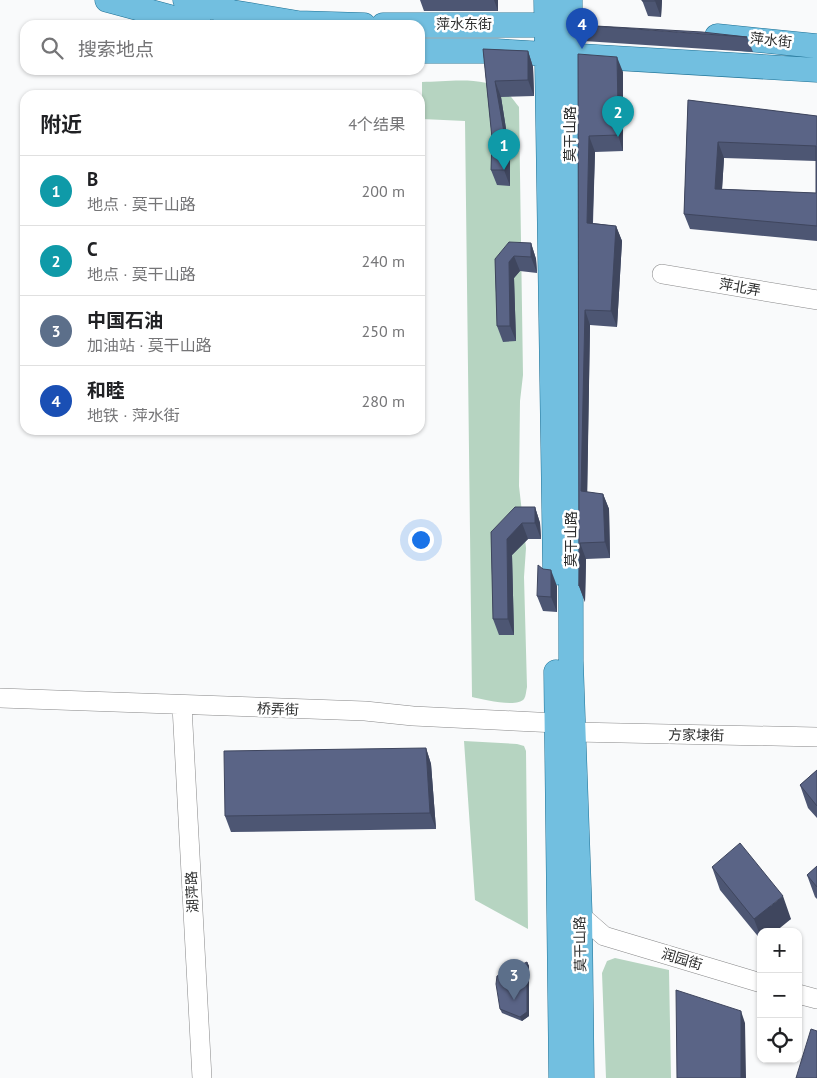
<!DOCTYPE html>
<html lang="zh">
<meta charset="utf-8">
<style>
body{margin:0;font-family:"PT Sans","Noto Sans SC",sans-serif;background:#f6f6f6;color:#202124}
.controls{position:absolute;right:15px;bottom:15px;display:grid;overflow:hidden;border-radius:10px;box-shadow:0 1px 4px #0004}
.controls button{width:45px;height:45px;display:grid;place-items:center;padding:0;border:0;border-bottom:1px solid #e0e0e0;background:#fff;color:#202124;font:25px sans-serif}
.you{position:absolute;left:420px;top:539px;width:18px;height:18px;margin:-12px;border:4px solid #fff;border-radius:50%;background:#1a73e8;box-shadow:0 0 0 8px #1a73e833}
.badge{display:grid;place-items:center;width:32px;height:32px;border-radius:50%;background:#0f766e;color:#fff;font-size:16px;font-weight:700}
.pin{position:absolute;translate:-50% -41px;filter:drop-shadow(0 1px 2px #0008)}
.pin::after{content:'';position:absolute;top:26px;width:18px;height:15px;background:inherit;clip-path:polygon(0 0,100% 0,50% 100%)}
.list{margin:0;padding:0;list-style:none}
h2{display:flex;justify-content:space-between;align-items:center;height:65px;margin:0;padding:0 20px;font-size:21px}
h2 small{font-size:16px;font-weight:400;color:#757577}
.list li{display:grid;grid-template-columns:32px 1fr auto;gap:15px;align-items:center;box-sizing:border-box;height:70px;padding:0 20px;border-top:1px solid #e0e0e0}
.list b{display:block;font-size:19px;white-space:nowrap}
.list p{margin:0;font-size:16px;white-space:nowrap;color:#757577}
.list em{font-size:16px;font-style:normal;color:#757577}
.icon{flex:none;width:28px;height:28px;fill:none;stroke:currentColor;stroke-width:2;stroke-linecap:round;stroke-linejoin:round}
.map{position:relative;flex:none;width:817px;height:1078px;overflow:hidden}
.search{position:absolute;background:#fff;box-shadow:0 1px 4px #0004;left:20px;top:20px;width:405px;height:55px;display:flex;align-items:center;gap:12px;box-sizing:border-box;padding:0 18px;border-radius:15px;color:#757577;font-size:19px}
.panel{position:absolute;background:#fff;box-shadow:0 1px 4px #0004;left:20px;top:90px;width:405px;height:345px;border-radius:15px}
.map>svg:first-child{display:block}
.green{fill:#b6d4c1}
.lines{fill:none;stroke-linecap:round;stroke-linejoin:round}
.minor-casing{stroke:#888889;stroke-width:20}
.major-casing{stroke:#1d7094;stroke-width:25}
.minor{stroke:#fff;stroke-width:19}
.major{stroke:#72bfe0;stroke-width:24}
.wall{fill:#4d5673;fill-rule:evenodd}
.shaded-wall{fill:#3f465e}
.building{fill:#5a6486;stroke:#3f465e;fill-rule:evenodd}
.labels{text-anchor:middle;stroke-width:5;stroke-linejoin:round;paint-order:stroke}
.street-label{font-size:14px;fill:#2d2e2e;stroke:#fff}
</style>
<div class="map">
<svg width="817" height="1078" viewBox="0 0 817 1078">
<rect width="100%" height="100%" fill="#f9fafb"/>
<path class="green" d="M 422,82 C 447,82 485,75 506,92 C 511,96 515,102 519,107 L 523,375 L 520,401 L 519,486 L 526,548 L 524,577 L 527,687 C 526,691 526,696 524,699 C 517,708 482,699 472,697 L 465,121 L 422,119 Z
M 464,741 L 517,744 L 524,746 L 526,751 L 528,929 L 475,900 Z
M 615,958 L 669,970 L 671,1078 L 606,1078 L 602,973 L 607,961 Z"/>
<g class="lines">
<defs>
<path id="minor" d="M 662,274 L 817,300
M 0,698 L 365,711 L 413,716 L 557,723
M 182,706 L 202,1078
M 574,732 L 817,737
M 580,915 L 604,936 L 761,983
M 798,994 L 817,999"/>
<path id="major" d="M 107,0 L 200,25
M 185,0 L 232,12 L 298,23 L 364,25
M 546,0 L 555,573
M 570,0 L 571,661 L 580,915 L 582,1078
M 383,25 L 561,25
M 717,36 L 817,46
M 420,51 L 497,51 L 817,70
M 556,672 L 561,1078"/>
</defs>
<use href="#minor" class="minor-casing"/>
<use href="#major" class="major-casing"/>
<use href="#minor" class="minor"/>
<use href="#major" class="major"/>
</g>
<path class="wall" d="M 420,0 L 498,0 L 498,11 L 424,11 Z
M 642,0 L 662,0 L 661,17 L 648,16 Z
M 578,25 L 747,37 L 753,52 L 584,41 Z
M 483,49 L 528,51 L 533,67 L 534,96 L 501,97 L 510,154 L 510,186 L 497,185 L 491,170 L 492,138 Z
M 578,54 L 623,72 L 623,151 L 595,152 L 593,223 L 616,226 L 622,241 L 617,327 L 590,325 L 587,492 L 603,494 L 609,509 L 610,558 L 586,559 L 585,602 L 579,586 Z
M 688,100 L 817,116 L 817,241 L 690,229 L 684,214 ZM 724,158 L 816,161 L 816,193 L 722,189 Z
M 531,243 L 536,259 L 537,273 L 520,271 L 514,278 L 516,341 L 503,342 L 497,326 L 495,259 Z
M 535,507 L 540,523 L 541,539 L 528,539 L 512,555 L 514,635 L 499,635 L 493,619 L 491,532 Z
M 557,586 L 557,612 L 543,611 L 537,596 Z
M 426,748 L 431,764 L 436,829 L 231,832 L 225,816 Z
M 817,770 L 817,818 L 808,808 L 800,785 Z
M 817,866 L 817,899 L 815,897 L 807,875 Z
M 712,867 L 791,919 L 761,932 L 761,940 L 720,890 Z
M 527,962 L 529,966 L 529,1016 L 522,1021 L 502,1013 L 500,1009 Z"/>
<path class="shaded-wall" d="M 494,0 L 498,0 L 498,11 Z
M 655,0 L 662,0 L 661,17 L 655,1 Z
M 528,51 L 533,67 L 534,96 L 528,80 Z
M 617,57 L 623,72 L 623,151 L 618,135 Z
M 495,81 L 501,97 L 510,154 L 510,186 L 504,170 Z
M 589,136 L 595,152 L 592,238 L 587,223 Z
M 718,142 L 724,158 L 721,205 L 715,189 Z
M 616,226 L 622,241 L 617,327 L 611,311 Z
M 531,243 L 536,259 L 537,273 L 531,257 Z
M 514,256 L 520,271 L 514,278 L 516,341 L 510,326 L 509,262 Z
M 585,310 L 590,325 L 587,507 L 581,491 Z
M 603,494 L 609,509 L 610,558 L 605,542 Z
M 535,507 L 540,523 L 541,539 L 535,523 Z
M 522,523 L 528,539 L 512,555 L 514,635 L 508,619 L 507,539 Z
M 580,543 L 586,559 L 585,602 L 579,586 Z
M 551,570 L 557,586 L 557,612 L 551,597 Z
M 426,748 L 431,764 L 436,829 L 430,813 Z
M 783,896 L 791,919 L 775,932 L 761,932 L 761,938 L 754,919 Z
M 527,962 L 529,966 L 529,1016 L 522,1021 L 520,1017 Z
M 741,1011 L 745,1023 L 746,1078 L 741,1078 Z"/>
<path class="building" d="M 642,0 L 655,0 L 655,1 L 642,1 Z
M 578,25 L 702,32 L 747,37 Z
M 483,49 L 528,51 L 528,80 L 495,81 L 505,138 L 504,170 L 491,170 L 492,138 Z
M 578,54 L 617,57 L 618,108 L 618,135 L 589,136 L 587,223 L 616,226 L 611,311 L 585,310 L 581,491 L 603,494 L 605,542 L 580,543 L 579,586 Z
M 688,100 L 817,116 L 817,226 L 684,214 ZM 718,142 L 816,146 L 816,193 L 715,189 Z
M 509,242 L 531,243 L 531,257 L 514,256 L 509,262 L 510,326 L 497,326 L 495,259 Z
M 515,507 L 535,507 L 535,523 L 522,523 L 507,539 L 508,619 L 493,619 L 491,532 Z
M 538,565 L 543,569 L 551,570 L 551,597 L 537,596 Z
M 426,748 L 430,813 L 225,816 L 224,751 Z
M 817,770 L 817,806 L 800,785 Z
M 740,843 L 783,896 L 754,919 L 712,867 Z
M 817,866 L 817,887 L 807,875 Z
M 527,962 L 527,1012 L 520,1017 L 500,1009 L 496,984 L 497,976 Z
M 676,990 L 741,1011 L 741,1078 L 677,1078 Z
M 811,1029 L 817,1031 L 817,1078 L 796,1078 Z"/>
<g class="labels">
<g class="street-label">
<text x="464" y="29">萍水东街</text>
<text transform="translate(771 40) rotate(6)" y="5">萍水街</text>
<text transform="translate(570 134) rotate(-90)" y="5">莫干山路</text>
<text transform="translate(740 287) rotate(10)" y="5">萍北弄</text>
<text transform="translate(571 539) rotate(-90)" y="5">莫干山路</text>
<text transform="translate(278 709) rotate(2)" y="5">桥弄街</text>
<text transform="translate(696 735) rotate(1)" y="5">方家埭街</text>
<text transform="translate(192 892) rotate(-93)" y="5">湖萍路</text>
<text transform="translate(580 944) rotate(-91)" y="5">莫干山路</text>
<text transform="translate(682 959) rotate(17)" y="5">润园街</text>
</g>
</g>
</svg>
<div class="controls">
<button>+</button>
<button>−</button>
<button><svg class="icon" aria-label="locate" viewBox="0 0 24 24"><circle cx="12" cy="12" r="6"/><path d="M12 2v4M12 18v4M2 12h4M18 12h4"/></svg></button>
</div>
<div class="you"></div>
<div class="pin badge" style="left:504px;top:170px;background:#0f9aa8">1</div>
<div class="pin badge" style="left:618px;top:137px;background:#0f9aa8">2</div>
<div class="pin badge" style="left:514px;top:1000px;background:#5c6f8a">3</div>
<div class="pin badge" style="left:582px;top:49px;background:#1a4fb4">4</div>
<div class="search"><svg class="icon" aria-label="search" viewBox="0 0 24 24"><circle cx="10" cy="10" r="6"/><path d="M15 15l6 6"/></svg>搜索地点</div>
<section class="panel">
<h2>附近<small>4个结果</small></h2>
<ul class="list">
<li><span class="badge" style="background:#0f9aa8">1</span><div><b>B</b><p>地点 · 莫干山路</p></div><em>200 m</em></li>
<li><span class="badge" style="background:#0f9aa8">2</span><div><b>C</b><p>地点 · 莫干山路</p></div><em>240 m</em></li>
<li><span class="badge" style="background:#5c6f8a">3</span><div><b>中国石油</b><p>加油站 · 莫干山路</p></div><em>250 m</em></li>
<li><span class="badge" style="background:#1a4fb4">4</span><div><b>和睦</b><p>地铁 · 萍水街</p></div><em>280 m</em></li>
</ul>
</section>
</div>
